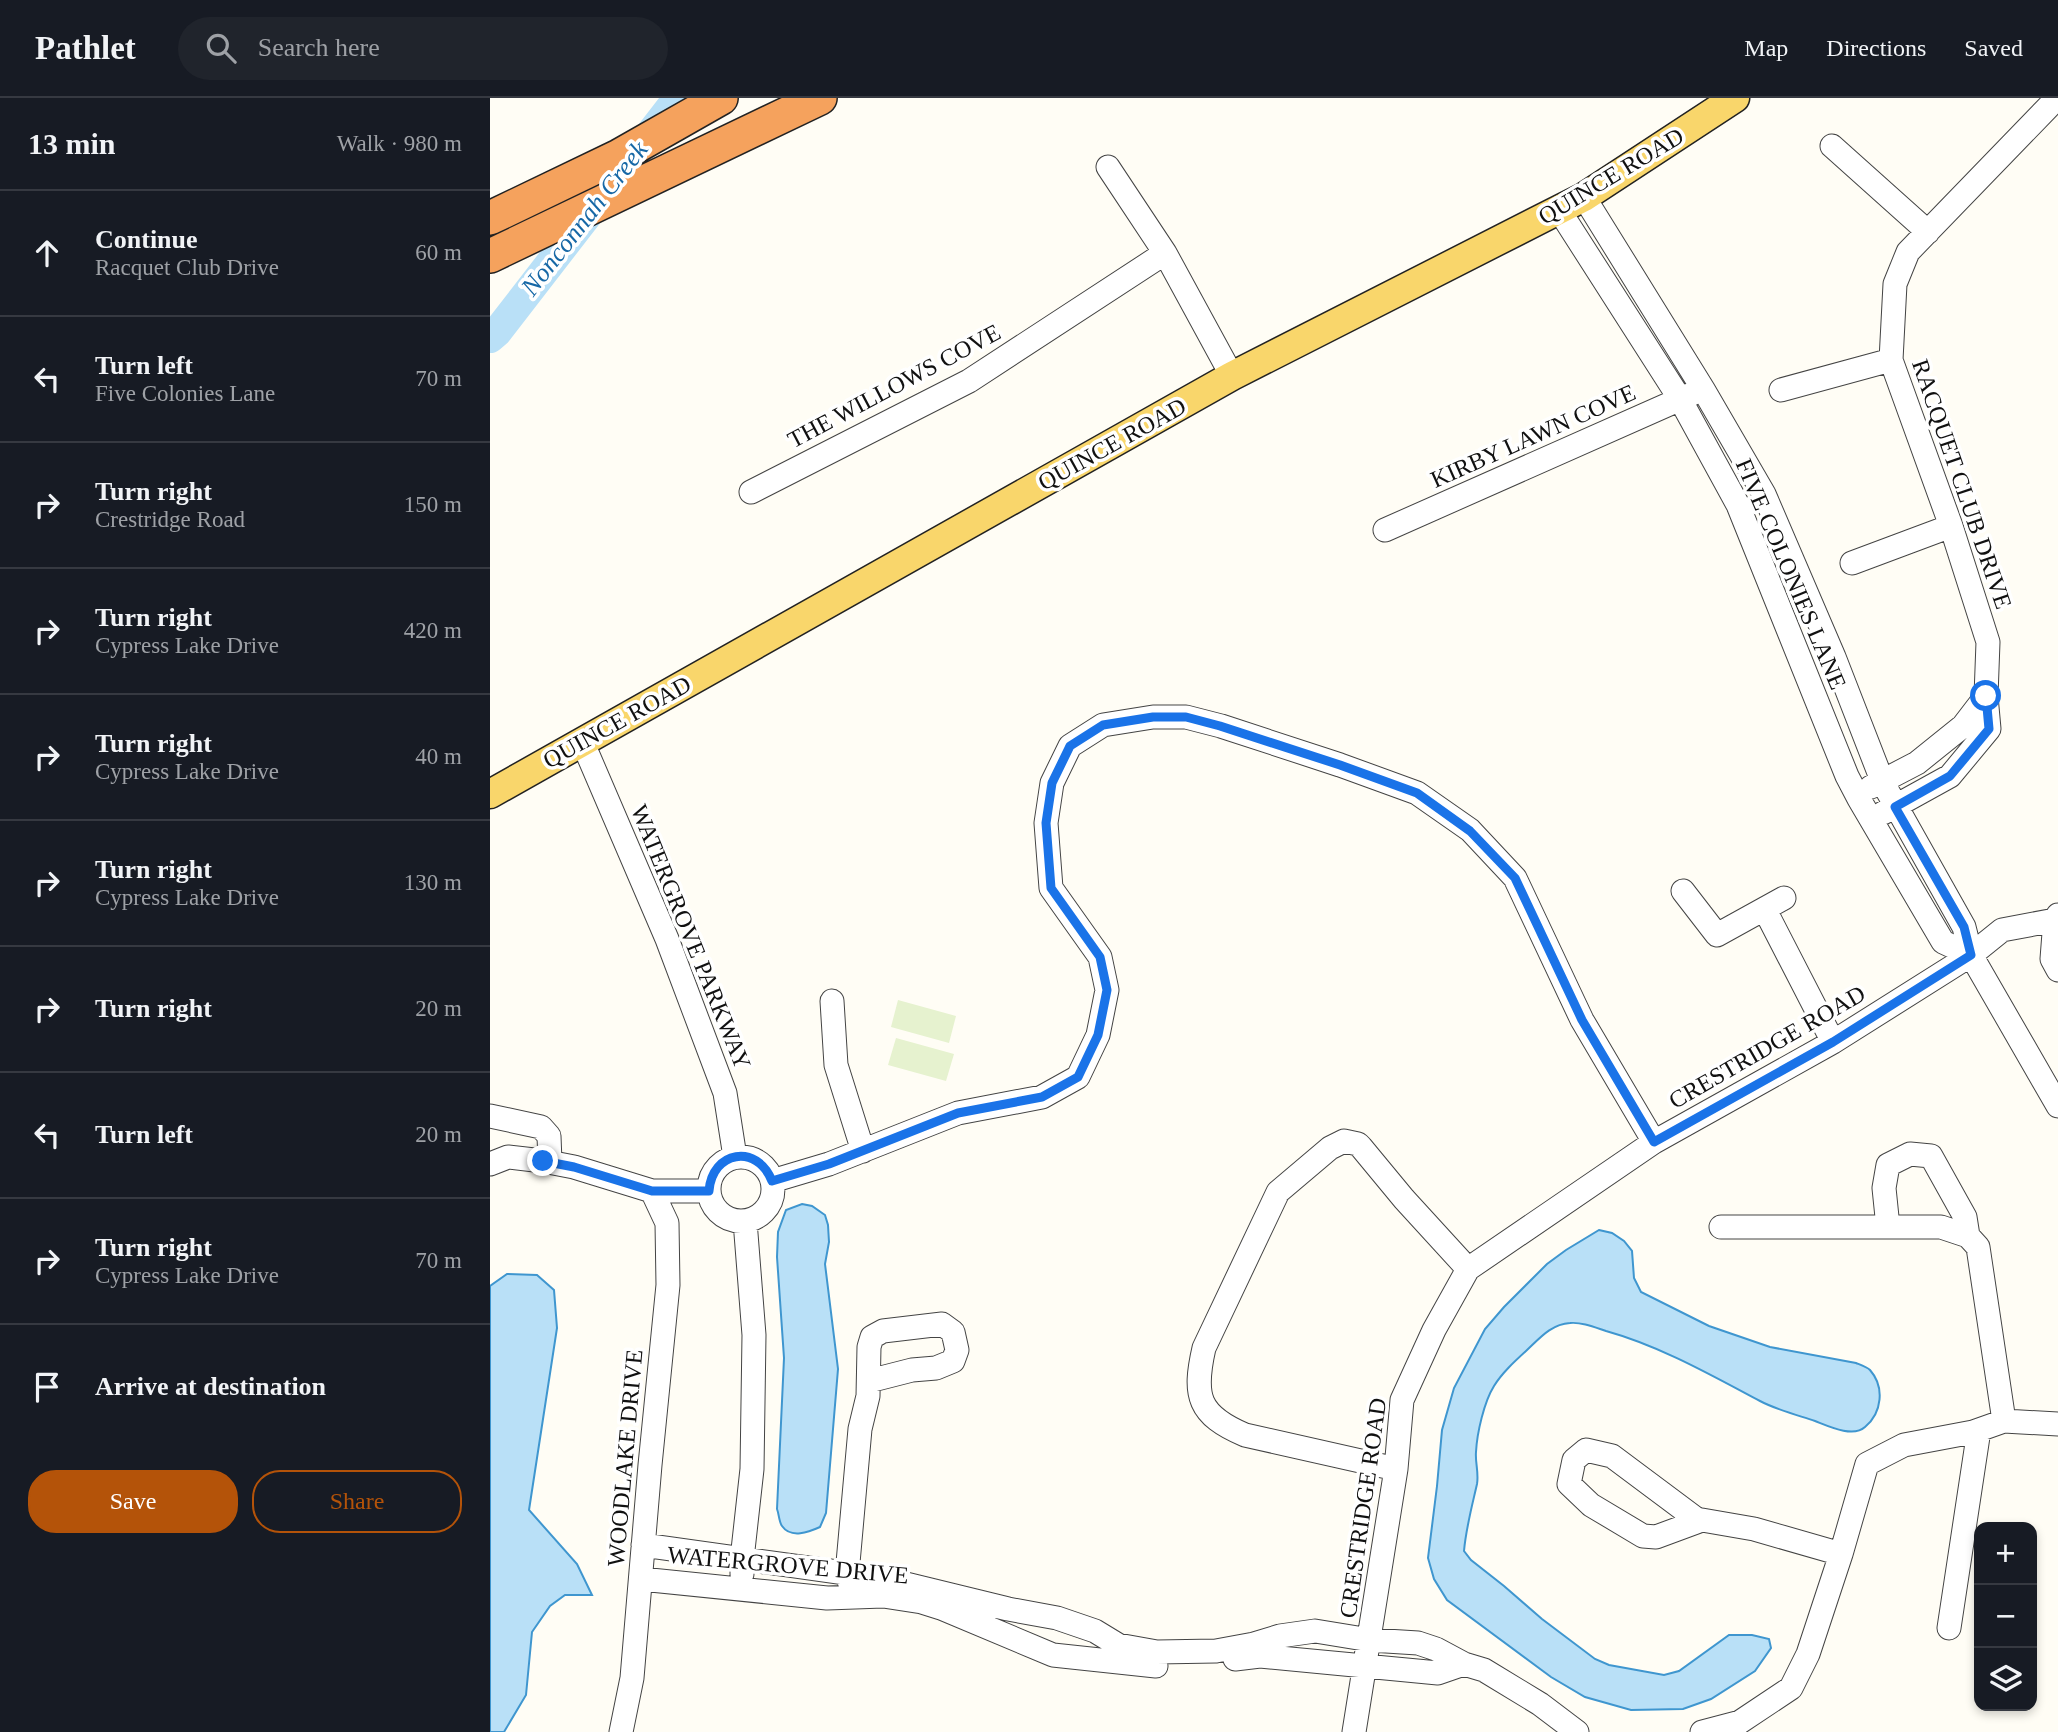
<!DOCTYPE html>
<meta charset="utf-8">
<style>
body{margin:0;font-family:"Times New Roman",serif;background:#20242c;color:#f1f3f6}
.controls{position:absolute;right:21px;bottom:21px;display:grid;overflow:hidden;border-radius:14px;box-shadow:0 4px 10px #0003}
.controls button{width:63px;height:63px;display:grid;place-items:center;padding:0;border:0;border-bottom:2px solid #363941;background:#171b24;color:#f1f3f6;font:35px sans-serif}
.stop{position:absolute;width:21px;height:21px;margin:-16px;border:5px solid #1a73e8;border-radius:50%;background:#fff}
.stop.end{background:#1a73e8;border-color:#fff;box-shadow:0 2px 7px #0008}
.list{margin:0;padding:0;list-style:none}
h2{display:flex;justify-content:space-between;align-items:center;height:91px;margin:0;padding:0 28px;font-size:30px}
h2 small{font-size:23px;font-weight:400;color:#9ea1a6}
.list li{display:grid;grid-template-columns:46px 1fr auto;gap:21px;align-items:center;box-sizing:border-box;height:126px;padding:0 28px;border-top:2px solid #363941}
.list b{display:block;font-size:26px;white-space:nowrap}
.list p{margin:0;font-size:23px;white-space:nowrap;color:#9ea1a6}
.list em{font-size:23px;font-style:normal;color:#9ea1a6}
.actions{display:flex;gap:14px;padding:21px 28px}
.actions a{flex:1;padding:16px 0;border:2px solid #b45309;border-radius:28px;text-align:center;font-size:24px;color:#b45309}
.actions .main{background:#b45309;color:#fff}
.icon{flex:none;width:38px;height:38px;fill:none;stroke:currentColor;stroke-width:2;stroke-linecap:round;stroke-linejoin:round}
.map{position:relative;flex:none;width:1568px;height:1634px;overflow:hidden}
header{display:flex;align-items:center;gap:42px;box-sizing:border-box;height:98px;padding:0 35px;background:#171b24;border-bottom:2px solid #363941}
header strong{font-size:33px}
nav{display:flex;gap:38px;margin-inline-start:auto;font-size:24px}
.search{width:490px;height:63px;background:#20242c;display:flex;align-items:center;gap:18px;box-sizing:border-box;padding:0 24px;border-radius:38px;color:#9ea1a6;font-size:26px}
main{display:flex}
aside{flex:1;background:#171b24}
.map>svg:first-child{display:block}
.pitch{fill:#e6f2cf}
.water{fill:#b9e0f7;stroke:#3f96cf;stroke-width:2}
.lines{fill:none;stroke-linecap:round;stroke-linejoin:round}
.river{stroke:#b9e0f7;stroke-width:30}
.minor-casing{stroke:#444;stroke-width:25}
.major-casing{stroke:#222;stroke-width:31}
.highway-casing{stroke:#222;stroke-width:36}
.minor{stroke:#fff;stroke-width:23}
.major{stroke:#f9d66b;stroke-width:28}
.highway{stroke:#f5a25d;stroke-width:33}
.route{stroke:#1a73e8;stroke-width:9}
.labels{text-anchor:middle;stroke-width:7;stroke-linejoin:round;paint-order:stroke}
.street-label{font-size:24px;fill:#111;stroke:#fff}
.water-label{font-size:26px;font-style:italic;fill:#1768a6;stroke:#fff}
</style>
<header>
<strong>Pathlet</strong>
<div class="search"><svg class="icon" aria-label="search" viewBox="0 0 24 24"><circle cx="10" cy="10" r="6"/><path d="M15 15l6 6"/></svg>Search here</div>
<nav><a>Map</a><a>Directions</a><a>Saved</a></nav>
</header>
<main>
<aside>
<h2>13 min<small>Walk · 980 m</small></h2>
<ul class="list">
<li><svg class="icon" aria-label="ahead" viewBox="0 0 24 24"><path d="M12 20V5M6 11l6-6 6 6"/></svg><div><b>Continue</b><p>Racquet Club Drive</p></div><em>60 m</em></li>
<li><svg class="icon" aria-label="left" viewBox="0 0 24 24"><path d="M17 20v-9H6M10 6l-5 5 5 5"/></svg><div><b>Turn left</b><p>Five Colonies Lane</p></div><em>70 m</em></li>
<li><svg class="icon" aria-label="right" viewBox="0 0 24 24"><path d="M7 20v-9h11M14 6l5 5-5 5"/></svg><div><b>Turn right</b><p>Crestridge Road</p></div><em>150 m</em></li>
<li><svg class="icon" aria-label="right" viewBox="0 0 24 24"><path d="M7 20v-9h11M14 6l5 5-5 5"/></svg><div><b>Turn right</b><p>Cypress Lake Drive</p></div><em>420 m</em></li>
<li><svg class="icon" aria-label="right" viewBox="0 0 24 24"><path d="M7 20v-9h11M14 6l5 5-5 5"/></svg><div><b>Turn right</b><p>Cypress Lake Drive</p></div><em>40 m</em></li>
<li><svg class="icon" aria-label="right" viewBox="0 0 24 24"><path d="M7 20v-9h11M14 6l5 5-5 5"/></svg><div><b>Turn right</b><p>Cypress Lake Drive</p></div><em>130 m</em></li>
<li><svg class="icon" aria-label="right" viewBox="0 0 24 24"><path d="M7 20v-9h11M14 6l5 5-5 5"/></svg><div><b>Turn right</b></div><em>20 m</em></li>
<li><svg class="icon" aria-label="left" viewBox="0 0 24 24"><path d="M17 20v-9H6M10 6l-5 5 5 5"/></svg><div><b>Turn left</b></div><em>20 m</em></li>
<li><svg class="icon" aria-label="right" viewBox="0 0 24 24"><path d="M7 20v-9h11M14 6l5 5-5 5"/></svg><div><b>Turn right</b><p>Cypress Lake Drive</p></div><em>70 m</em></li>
<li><svg class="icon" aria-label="arrive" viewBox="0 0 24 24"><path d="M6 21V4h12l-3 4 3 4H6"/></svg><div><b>Arrive at destination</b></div></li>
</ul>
<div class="actions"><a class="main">Save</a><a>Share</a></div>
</aside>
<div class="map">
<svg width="1568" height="1634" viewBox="0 0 1568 1634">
<rect width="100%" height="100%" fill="#fffdf5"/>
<path class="pitch" d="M 408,902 L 466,918 L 459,945 L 401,929 Z
M 406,940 L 464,956 L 456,983 L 398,967 Z"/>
<path class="water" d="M 312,1106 L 322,1108 L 335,1117 L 338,1127 L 339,1144 L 335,1166 L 348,1271 L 336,1415 L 330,1429 C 319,1434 301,1441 292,1428 C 289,1424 289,1416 287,1411 L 294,1260 L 287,1159 L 288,1134 L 296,1112 Z
M 1109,1132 L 1122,1135 L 1134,1143 L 1142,1153 L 1144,1180 L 1151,1194 L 1219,1228 L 1280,1249 L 1366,1265 C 1371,1267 1377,1269 1380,1272 C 1395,1289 1392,1315 1375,1329 C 1363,1340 1338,1328 1325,1323 C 1307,1317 1287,1312 1270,1303 C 1221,1277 1170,1248 1116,1233 C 1104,1229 1092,1224 1080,1225 C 1061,1226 1049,1241 1036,1253 C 1024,1264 1012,1275 1004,1288 C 994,1304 987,1335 986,1354 C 985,1364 989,1375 987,1386 C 982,1408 976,1430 974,1453 L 981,1462 L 1014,1488 L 1052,1521 L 1105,1561 L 1119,1567 L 1174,1577 L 1189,1573 L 1239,1537 L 1262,1537 L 1279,1541 L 1281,1550 L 1265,1573 L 1221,1601 L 1193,1611 L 1141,1612 L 1095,1599 L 1061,1579 L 957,1502 L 944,1481 L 938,1460 L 947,1388 L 952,1332 L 964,1290 L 995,1231 L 1014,1209 L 1057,1166 L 1076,1152 Z
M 17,1176 L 47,1177 L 64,1192 L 67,1230 L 39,1412 L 87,1466 L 102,1497 L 75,1497 L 60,1508 L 42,1534 L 36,1597 L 14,1634 L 0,1634 L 0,1188 Z"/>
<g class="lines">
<path class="river" d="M 0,240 L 7,234 L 188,0"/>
<defs>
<path id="minor" d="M 1342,48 L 1438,134
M 618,69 L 675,155 L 742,278
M 1094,99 L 1213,291 L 1274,396 L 1344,559 L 1393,685 L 1474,829 L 1481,857 L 1568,1008
M 1069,112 L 1190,301 L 1248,407 L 1357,678 L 1369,701 L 1453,844 L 1481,857
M 1291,292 L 1401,262
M 261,394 L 479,283 L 675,155
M 895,432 L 1204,295
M 1362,465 L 1461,428
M 1496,598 L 1498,544 L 1461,428 L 1401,262 L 1405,186 L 1418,154 L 1567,0
M 92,643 L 177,841 L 235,995 L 245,1059
M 1381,689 L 1427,665 L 1473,628 L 1496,598 L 1499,631 L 1460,678 L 1393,715
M 1193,793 L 1227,837 L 1294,800
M 1275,812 L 1343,944
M 1568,817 L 1565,822 L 1562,861 L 1568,872
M 342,903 L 346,967 L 373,1053
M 0,1018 L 51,1029 L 59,1038 L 60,1064
M219 1091a32 32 0 1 1 64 0a32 32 0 1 1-64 0Z
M 0,1066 L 18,1059 L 53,1063 L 84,1069 L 162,1093 L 219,1093
M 282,1083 L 339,1066 L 468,1015 L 552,999 L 588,979 L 608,937 L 617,892 L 610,859 L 561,790 L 556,725 L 562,685 L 580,648 L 613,627 L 663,619 L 696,619 L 731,628 L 850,667 L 927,695 L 980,732 L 1025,780 L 1092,922 L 1164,1044
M 1231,1129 L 1451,1129 L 1478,1138 L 1488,1149 L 1514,1323
M 1398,1129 L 1394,1090 L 1398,1067 L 1420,1056 L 1441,1058 L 1475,1119 L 1478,1138
M 906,1371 L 755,1337 C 708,1317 703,1298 714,1250 L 788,1094 L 840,1050 L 854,1043 L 868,1046 L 871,1049 L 914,1101 L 978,1171
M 1209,1423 L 1122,1358 L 1096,1352 L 1084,1362 L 1079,1386 L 1101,1407 L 1153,1438 L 1166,1439 L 1212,1422 L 1264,1431 L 1351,1456
M 153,1447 L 391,1480 L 518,1511 L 567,1520 L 605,1533 L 628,1547 L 667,1554 L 726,1553 L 764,1546 L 790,1538 L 825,1533 L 880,1542 L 928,1545 L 946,1551 L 974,1566 L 994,1572 L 1050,1606 L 1087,1634
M 252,1476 L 252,1461 L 262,1371 L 264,1237 L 255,1123
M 151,1481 L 337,1500 L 393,1498 L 432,1504 L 451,1510 L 563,1557 L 666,1568
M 361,1489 L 357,1476 L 370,1331 L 378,1298 L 379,1249 L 382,1239 L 393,1233 L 452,1226 L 463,1234 L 467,1252 L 463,1263 L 446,1270 L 422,1272 L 379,1283
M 1459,1530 L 1489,1332
M 745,1561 L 770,1558 L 948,1575 L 974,1566
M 131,1634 L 142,1580 L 160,1367 L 178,1187 L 177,1125 L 162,1093
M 864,1634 L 906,1371 L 912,1302 L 944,1232 L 978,1171 L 1164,1044 L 1343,944 L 1481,857 L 1512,832 L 1565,822
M 1212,1634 L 1250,1624 L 1301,1590 L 1318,1556 L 1351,1456 L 1377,1366 L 1414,1347 L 1483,1334 L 1514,1323 L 1568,1326"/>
<path id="major" d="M 0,696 L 742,278 L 1094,99 L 1245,0"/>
<path id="highway" d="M 0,120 L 129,58 L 231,0
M 0,158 L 330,0"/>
</defs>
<use href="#minor" class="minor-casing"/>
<use href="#major" class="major-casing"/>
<use href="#highway" class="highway-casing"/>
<use href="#minor" class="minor"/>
<use href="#major" class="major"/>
<use href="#highway" class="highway"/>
</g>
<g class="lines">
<path class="route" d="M 53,1063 L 84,1069 L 162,1093 L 219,1093 C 222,1053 267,1045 282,1083 L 339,1066 L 468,1015 L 552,999 L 588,979 L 608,937 L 617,892 L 610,859 L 561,790 L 556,725 L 562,685 L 580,648 L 613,627 L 663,619 L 696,619 L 730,628 L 850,667 L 927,695 L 980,733 L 1025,780 L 1092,922 L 1164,1044 L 1343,944 L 1481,857 L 1474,829 L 1405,709 L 1460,678 L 1499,631 L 1496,598"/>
</g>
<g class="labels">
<g class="street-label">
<text transform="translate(1121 78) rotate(-31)" y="8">QUINCE ROAD</text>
<text transform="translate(404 288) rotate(-28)" y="8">THE WILLOWS COVE</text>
<text transform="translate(1043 338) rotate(-24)" y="8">KIRBY LAWN COVE</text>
<text transform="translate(622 346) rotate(-29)" y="8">QUINCE ROAD</text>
<text transform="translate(1472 386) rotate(71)" y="8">RACQUET CLUB DRIVE</text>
<text transform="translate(1301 476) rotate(67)" y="8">FIVE COLONIES LANE</text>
<text transform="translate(127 624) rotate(-29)" y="8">QUINCE ROAD</text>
<text transform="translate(201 839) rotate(68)" y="8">WATERGROVE PARKWAY</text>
<text transform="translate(1277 949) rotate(-30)" y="8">CRESTRIDGE ROAD</text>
<text transform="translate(135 1360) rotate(-85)" y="8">WOODLAKE DRIVE</text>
<text transform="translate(873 1410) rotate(-82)" y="8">CRESTRIDGE ROAD</text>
<text transform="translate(298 1467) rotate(5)" y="8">WATERGROVE DRIVE</text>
</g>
<g class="water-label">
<text transform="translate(94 120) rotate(-52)" y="9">Nonconnah Creek</text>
</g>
</g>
</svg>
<div class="controls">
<button>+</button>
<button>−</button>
<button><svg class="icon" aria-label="layers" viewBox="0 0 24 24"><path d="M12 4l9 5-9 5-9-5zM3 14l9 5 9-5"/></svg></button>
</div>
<div class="stop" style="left:1496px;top:598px"></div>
<div class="stop end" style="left:53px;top:1063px"></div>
</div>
</main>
